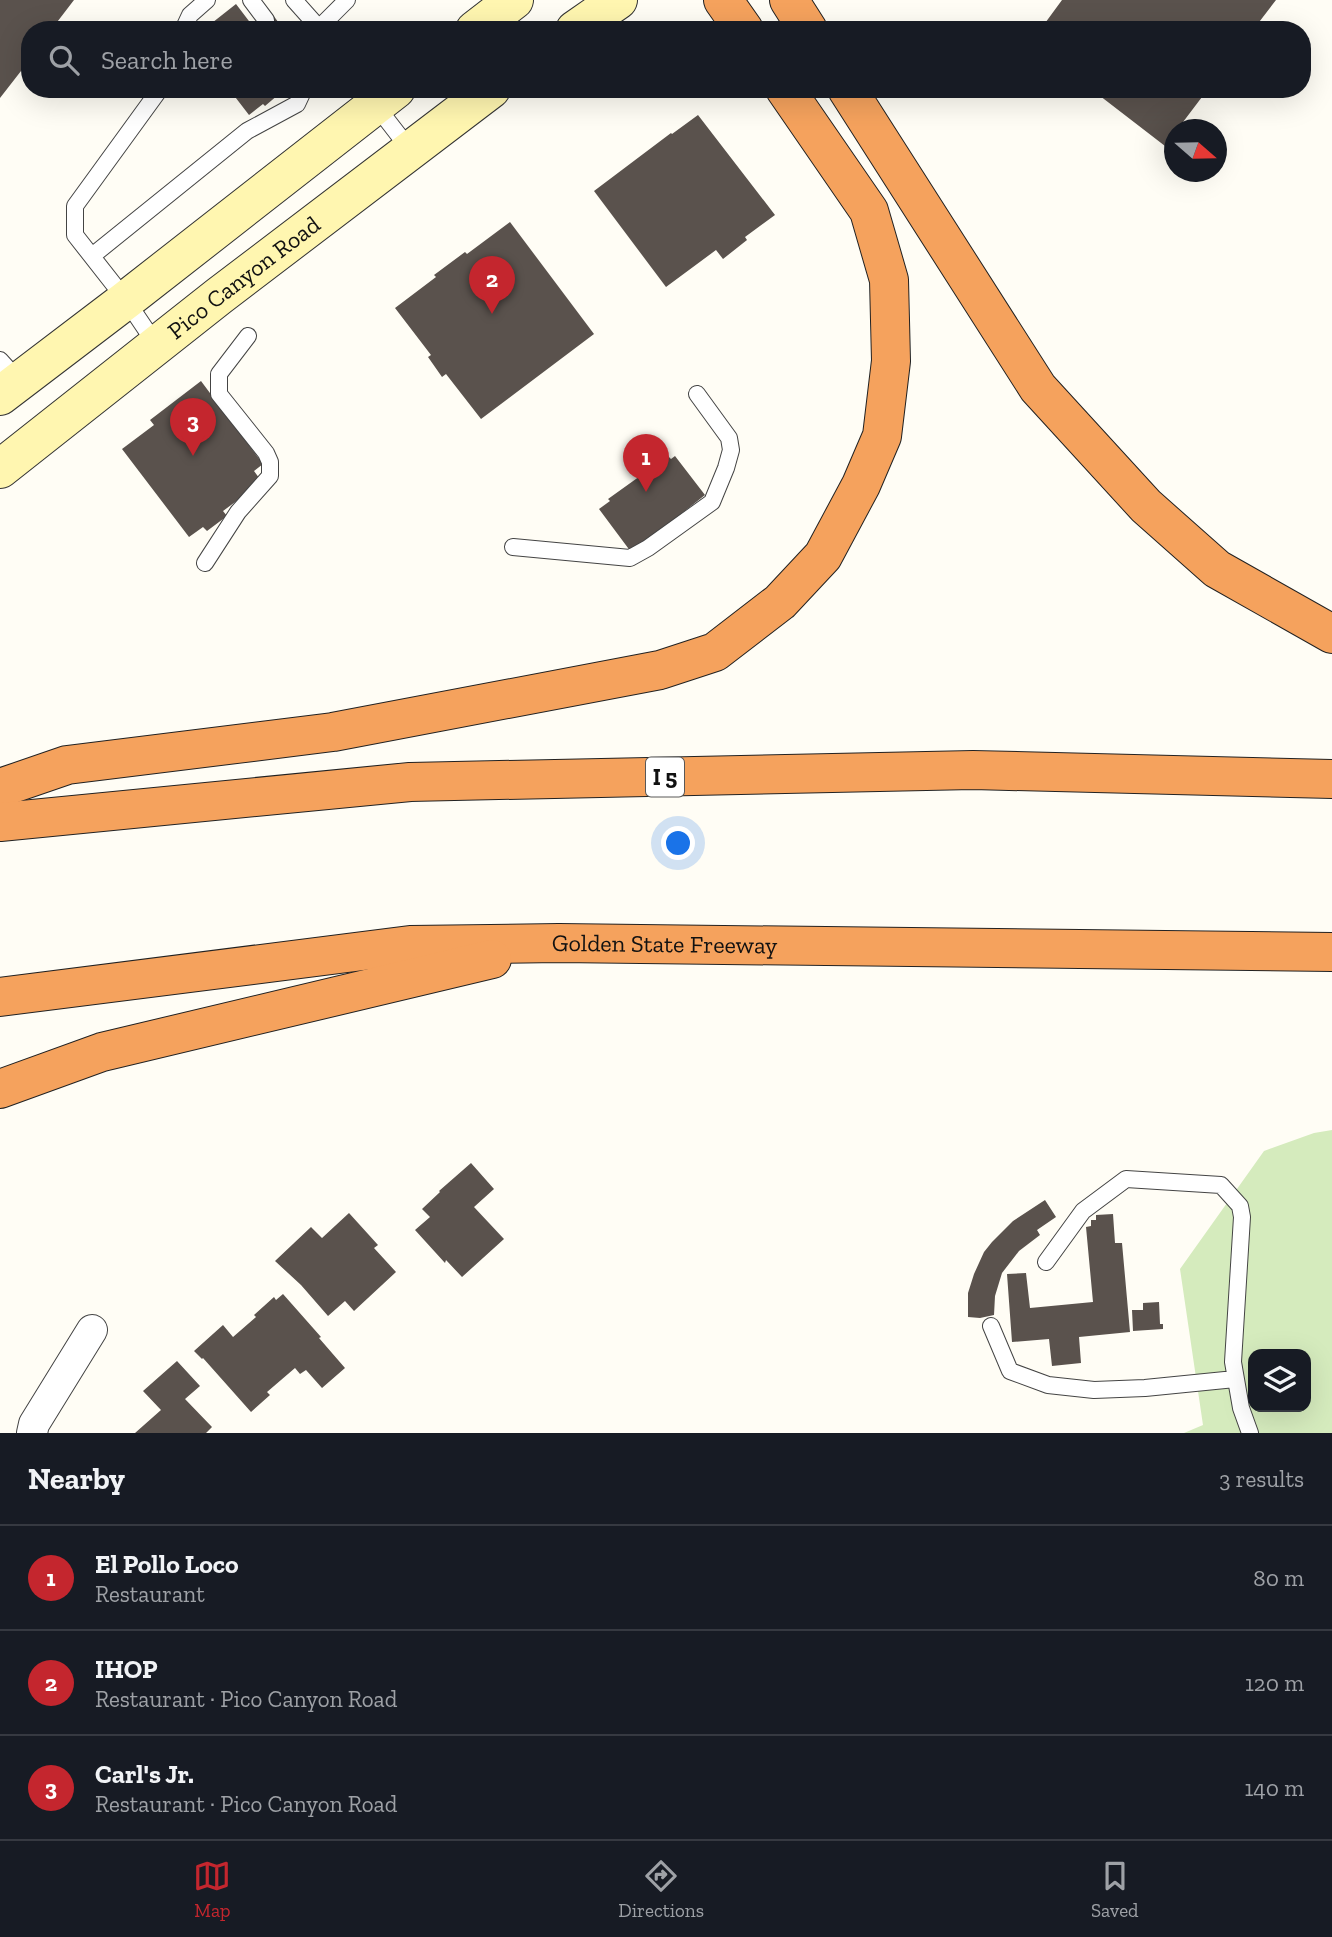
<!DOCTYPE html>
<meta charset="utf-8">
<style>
body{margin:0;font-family:"Zilla Slab",serif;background:#20242c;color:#f1f3f6}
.controls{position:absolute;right:21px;bottom:21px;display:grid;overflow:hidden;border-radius:14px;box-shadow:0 7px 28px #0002}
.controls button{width:63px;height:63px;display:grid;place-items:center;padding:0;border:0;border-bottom:2px solid #363941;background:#171b24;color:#f1f3f6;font:35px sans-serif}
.compass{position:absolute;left:1164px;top:119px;width:63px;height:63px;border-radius:50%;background:#171b24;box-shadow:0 7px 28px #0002;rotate:110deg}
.you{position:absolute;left:679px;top:844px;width:24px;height:24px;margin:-18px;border:5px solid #fff;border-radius:50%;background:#1a73e8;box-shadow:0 0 0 10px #1a73e833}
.badge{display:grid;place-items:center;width:46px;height:46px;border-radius:50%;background:#c4262e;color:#fff;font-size:23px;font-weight:700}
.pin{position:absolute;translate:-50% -58px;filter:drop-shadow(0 2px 4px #0008)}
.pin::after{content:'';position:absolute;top:37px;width:24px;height:21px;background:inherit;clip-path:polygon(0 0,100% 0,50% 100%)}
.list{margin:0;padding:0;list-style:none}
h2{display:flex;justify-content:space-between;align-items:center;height:91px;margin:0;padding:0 28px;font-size:30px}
h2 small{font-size:23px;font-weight:400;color:#9ea1a6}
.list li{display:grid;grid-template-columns:46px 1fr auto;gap:21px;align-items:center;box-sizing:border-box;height:105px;padding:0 28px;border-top:2px solid #363941}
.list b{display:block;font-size:26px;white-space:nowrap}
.list p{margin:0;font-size:23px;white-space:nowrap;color:#9ea1a6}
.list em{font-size:23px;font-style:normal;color:#9ea1a6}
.icon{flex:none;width:38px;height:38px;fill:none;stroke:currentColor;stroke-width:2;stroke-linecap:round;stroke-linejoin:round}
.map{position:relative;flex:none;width:1332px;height:1433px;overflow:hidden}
.search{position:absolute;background:#171b24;box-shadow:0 7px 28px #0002;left:21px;right:21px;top:21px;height:77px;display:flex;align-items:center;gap:18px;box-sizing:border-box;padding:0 24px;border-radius:28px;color:#9ea1a6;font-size:26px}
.sheet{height:406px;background:#171b24}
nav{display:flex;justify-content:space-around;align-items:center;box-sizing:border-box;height:98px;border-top:2px solid #363941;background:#171b24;font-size:19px;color:#9ea1a6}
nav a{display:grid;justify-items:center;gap:4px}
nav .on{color:#c4262e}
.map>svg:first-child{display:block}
.green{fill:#d5ebbd;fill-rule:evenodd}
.building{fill:#5a524d}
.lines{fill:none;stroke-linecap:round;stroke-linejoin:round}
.lane-casing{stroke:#444;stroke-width:18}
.street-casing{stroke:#444;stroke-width:32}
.secondary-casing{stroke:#333;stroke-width:40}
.highway-casing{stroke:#222;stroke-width:40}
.lane{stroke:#fff;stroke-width:16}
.street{stroke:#fff;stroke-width:30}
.secondary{stroke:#fff6b0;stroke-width:38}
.highway{stroke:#f5a25d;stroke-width:38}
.labels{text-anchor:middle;stroke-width:7;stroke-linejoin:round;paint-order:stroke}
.shield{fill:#fff;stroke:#585858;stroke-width:2}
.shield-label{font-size:23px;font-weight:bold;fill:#111}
.street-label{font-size:24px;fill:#111;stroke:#fff}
</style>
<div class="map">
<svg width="1332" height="1433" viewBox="0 0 1332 1433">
<rect width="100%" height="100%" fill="#fffdf5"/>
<path class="green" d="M 1332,1130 L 1332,1433 L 1184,1433 L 1203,1425 L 1180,1269 L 1264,1151 L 1314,1133 ZM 1253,1354 L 1306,1354 L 1306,1407 L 1253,1407 Z"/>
<path class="building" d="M 0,0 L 74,0 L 51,30 L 30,30 L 30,64 L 28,62 L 0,98 Z
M 1062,0 L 1276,0 L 1253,30 L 1040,30 Z
M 236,4 L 255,29 L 273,15 L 284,30 L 203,30 Z
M 229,89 L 285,89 L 265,106 L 263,104 L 249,115 Z
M 1091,89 L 1208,89 L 1177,130 L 1174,130 L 1174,133 L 1165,146 Z
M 698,115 L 775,215 L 745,237 L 747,240 L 723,259 L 716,250 L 666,287 L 594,191 L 671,133 L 672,134 Z
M 510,222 L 594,334 L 481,419 L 446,374 L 442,377 L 428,357 L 431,355 L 395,308 L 436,277 L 434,275 L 465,252 L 467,254 Z
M 201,381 L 263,464 L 254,471 L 262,482 L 223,511 L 227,516 L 207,531 L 203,527 L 189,537 L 122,449 L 154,425 L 150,420 Z
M 668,456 L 671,459 L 675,456 L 705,495 L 681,514 L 683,518 L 631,552 L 599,509 L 610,501 L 608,499 Z
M 471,1163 L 494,1189 L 474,1207 L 504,1239 L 462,1277 L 446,1260 L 445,1263 L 415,1230 L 430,1217 L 422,1209 L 440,1192 L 439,1191 Z
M 1045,1200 L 1056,1217 L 1037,1230 L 1040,1235 L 1019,1251 L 1002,1273 L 995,1296 L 994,1315 L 980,1318 L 968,1317 L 968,1293 L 974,1274 L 984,1252 L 992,1242 L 1013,1221 Z
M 349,1213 L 378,1245 L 374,1248 L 396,1272 L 354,1311 L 345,1301 L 328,1316 L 301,1285 L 275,1261 L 311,1227 L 322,1238 Z
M 1113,1214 L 1115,1243 L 1122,1243 L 1130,1332 L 1079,1337 L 1081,1363 L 1052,1366 L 1049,1339 L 1012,1342 L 1007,1274 L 1026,1273 L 1030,1308 L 1093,1302 L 1086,1227 L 1091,1226 L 1091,1220 L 1096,1220 L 1096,1215 Z
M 283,1294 L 321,1337 L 319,1338 L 345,1368 L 322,1388 L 306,1370 L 300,1374 L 295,1368 L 267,1392 L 270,1395 L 251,1412 L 203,1358 L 202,1359 L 194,1351 L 223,1325 L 233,1337 L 256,1317 L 254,1315 L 274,1297 L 276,1300 Z
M 1159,1302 L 1160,1324 L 1163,1324 L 1163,1329 L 1133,1331 L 1132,1310 L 1143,1310 L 1143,1303 Z
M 177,1361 L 200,1386 L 185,1399 L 212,1427 L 206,1433 L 135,1433 L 161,1410 L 143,1391 Z"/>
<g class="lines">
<defs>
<path id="lane" d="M 251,0 L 266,20
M 294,0 L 319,28
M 183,30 L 190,15 L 207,0
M 320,30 L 319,28 L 347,0
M 363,89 L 411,151
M 92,256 L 247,131 L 297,104 L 304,89
M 157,346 L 126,300 L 75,235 L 75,206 L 160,89
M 0,360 L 19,381
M 513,547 L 630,558 L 648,548 L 712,502 L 726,468 L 731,450 L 729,438 L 697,394
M 205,563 L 238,512 L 270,476 L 270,462 L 266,453 L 219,394 L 219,374 L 248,336
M 1046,1262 L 1083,1211 L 1126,1179 L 1221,1185 L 1240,1206 L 1242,1217 L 1233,1362 L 1241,1408 L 1250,1433
M 991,1326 L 1010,1371 L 1048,1385 L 1094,1390 L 1145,1388 L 1235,1379"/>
<path id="street" d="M 32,1433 L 34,1424 L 92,1330"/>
<g id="secondary">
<path d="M 475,30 L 514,0"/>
<path d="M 575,30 L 618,0"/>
<path d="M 0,396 L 126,300 L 396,89"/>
<path id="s1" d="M 0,469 L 219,296 L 491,89"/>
</g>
<g id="highway">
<path d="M 723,0 L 744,30"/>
<path d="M 789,0 L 808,30"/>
<path d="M 847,89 L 1038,388 L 1146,506 L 1217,569 L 1332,634"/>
<path d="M 0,788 L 67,765 L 333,732 L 660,670 L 715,652 L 780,602 L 823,556 L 861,485 L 882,436 L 891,361 L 889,280 L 869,211 L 785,89"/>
<path d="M 0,822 L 410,782 L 973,770 L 1332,779"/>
<path id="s2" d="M 0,997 L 410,945 L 559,943 L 1332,952"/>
<path d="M 0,1089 L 102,1052 L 492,959"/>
</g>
</defs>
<use href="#lane" class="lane-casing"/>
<use href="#street" class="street-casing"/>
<use href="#secondary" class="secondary-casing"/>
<use href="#highway" class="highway-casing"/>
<use href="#lane" class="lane"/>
<use href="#street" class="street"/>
<use href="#secondary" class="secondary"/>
<use href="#highway" class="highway"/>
</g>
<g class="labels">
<rect class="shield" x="646" y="757.5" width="38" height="39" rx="5"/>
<g class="shield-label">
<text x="665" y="785">I 5</text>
</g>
<g class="street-label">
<text dy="8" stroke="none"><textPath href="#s1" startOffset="310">Pico Canyon Road</textPath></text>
<text dy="8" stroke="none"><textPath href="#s2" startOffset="668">Golden State Freeway</textPath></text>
</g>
</g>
</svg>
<div class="controls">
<button><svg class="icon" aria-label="layers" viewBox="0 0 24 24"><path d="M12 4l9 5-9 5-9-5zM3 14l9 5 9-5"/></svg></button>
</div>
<svg class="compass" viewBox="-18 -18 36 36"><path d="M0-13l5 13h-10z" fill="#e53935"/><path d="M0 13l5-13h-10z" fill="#9ea1a6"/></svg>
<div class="you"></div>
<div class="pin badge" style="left:646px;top:492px">1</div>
<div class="pin badge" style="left:492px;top:314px">2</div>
<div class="pin badge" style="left:193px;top:456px">3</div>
<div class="search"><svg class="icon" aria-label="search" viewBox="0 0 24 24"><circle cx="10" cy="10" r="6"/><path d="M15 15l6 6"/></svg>Search here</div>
</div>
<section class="sheet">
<h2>Nearby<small>3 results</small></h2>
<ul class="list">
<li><span class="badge">1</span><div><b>El Pollo Loco</b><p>Restaurant</p></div><em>80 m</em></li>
<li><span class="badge">2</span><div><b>IHOP</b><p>Restaurant · Pico Canyon Road</p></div><em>120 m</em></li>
<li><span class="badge">3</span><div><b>Carl's Jr.</b><p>Restaurant · Pico Canyon Road</p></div><em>140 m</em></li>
</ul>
</section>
<nav>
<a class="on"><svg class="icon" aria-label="map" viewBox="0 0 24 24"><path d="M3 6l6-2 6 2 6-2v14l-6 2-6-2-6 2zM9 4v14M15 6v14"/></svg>Map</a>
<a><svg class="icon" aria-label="directions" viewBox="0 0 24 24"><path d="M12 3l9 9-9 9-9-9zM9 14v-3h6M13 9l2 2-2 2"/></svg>Directions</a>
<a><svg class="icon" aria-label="saved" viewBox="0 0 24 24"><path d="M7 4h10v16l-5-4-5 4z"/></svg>Saved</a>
</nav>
